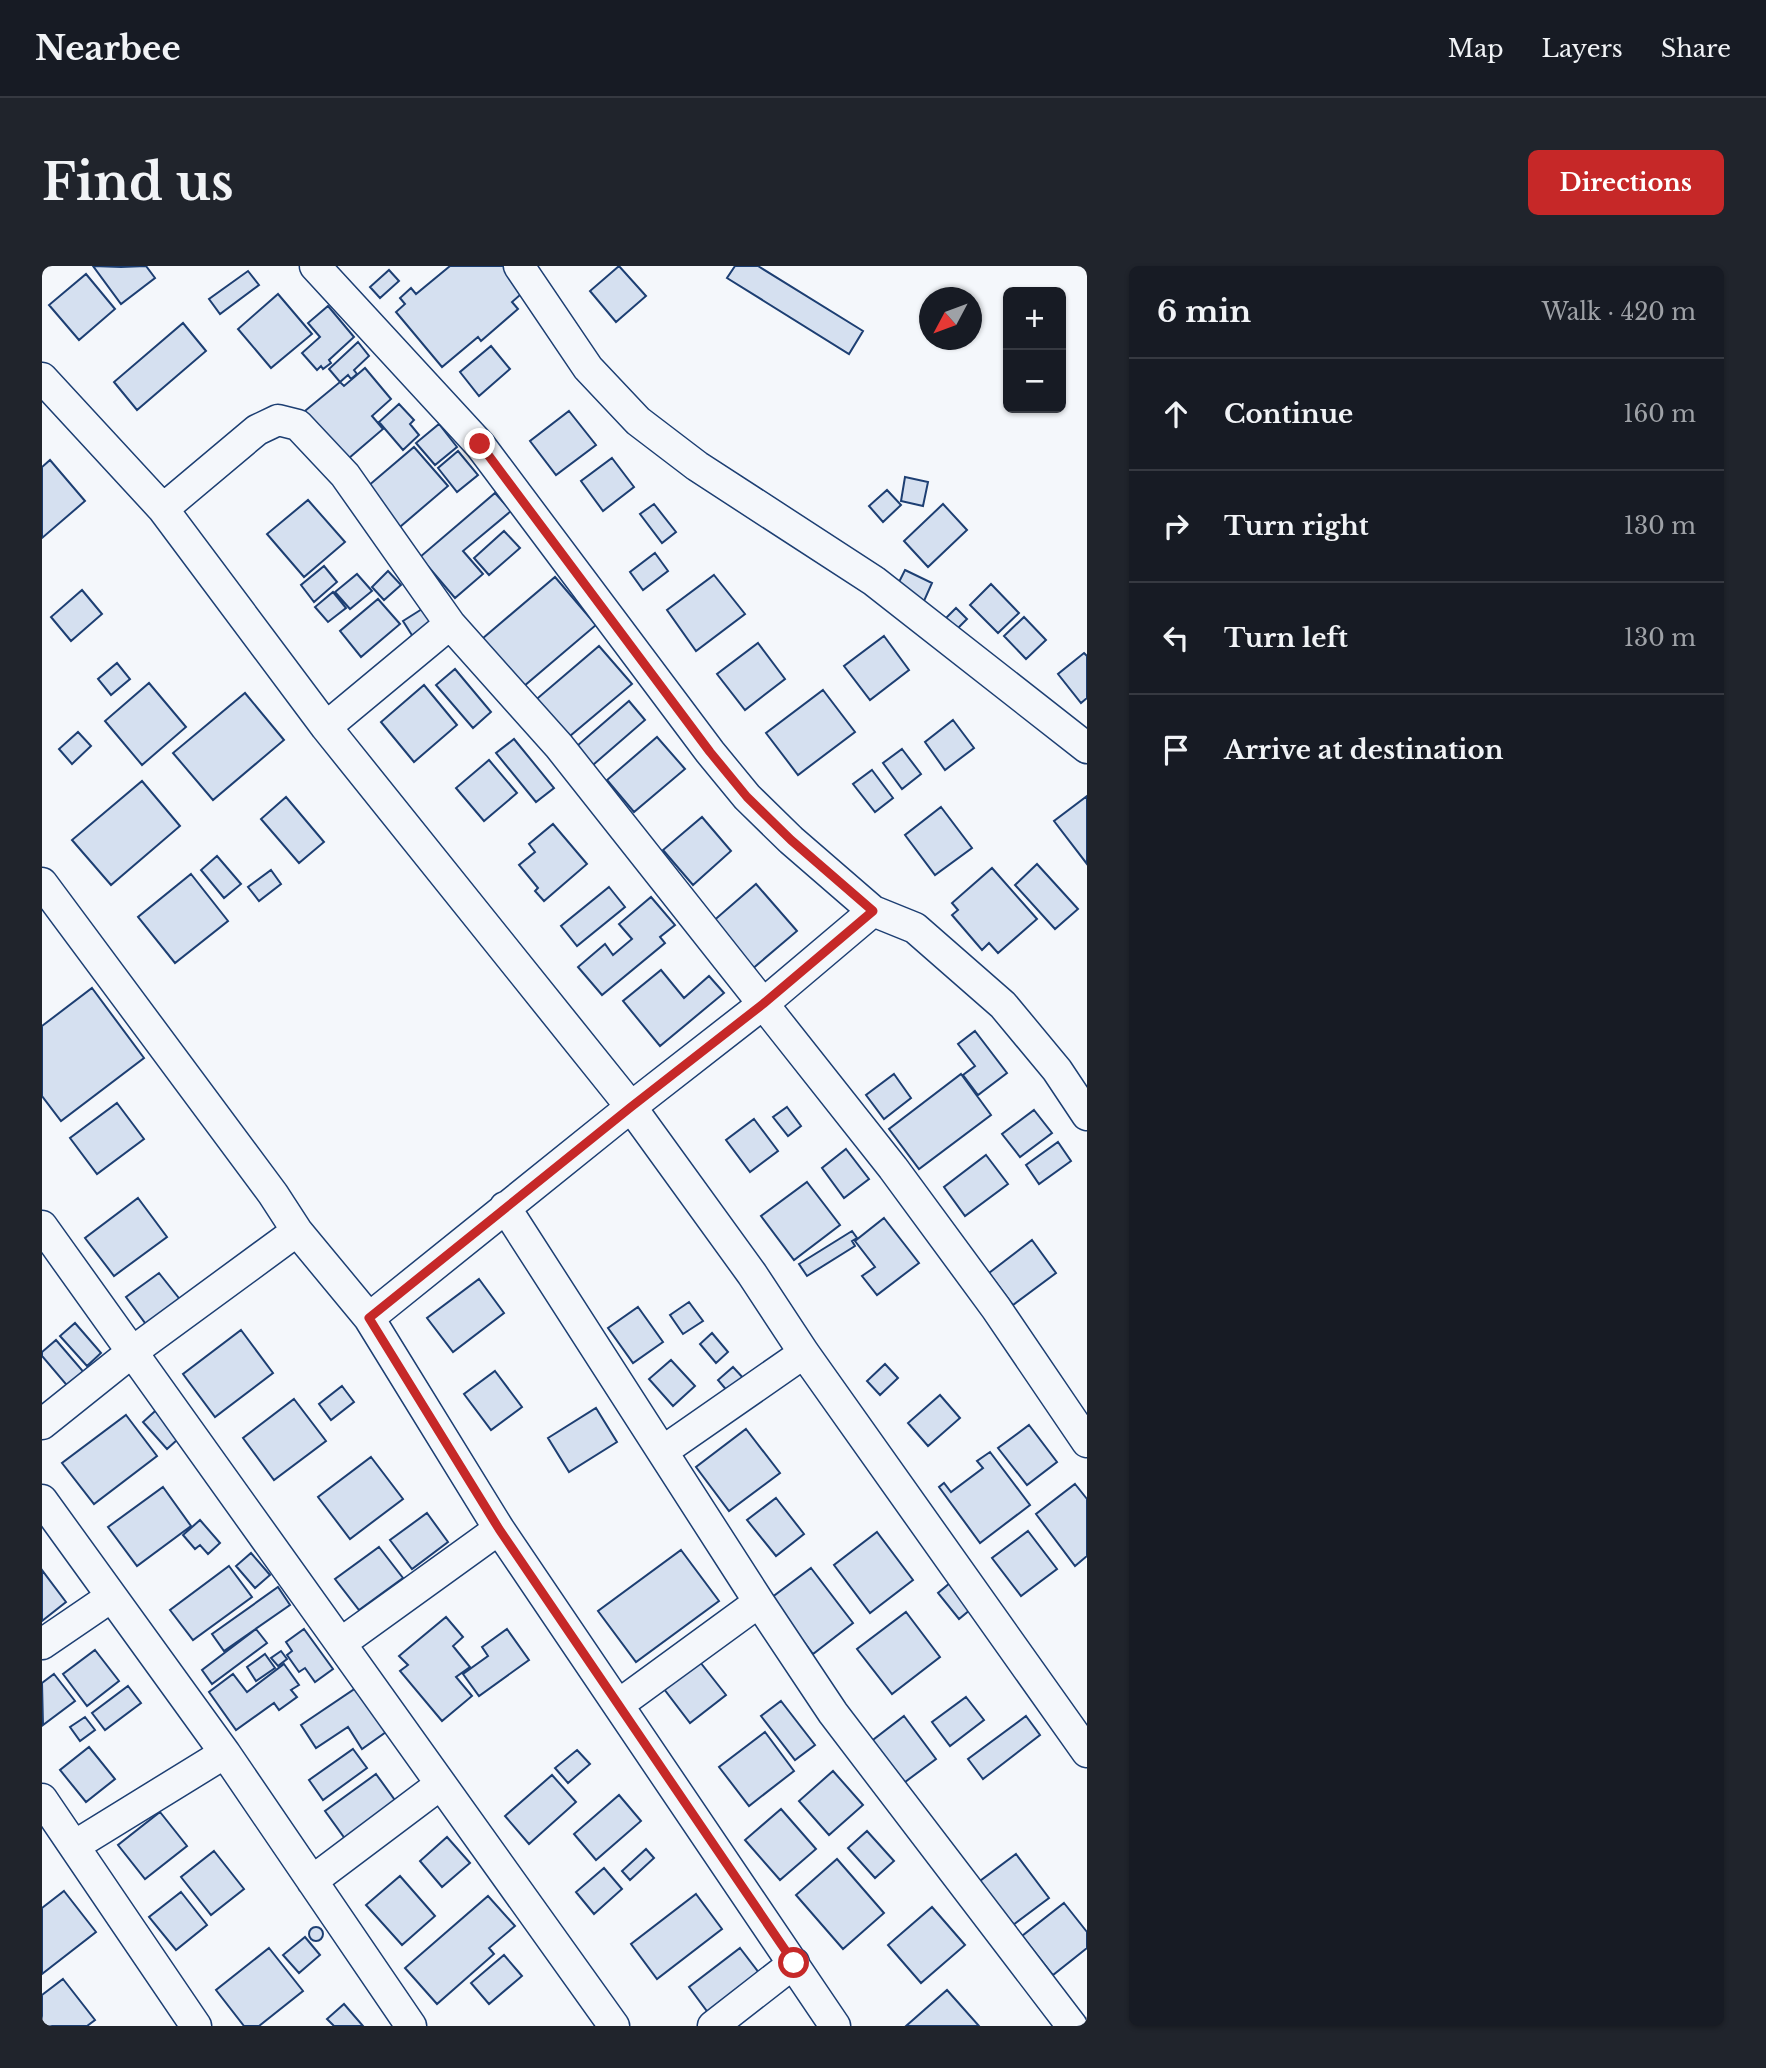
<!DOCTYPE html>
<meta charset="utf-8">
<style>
body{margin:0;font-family:"Libre Baskerville",serif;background:#20242c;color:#f1f3f6}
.controls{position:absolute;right:21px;top:21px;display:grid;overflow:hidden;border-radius:10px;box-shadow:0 2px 5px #0004}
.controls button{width:63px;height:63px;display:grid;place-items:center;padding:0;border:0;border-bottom:2px solid #363941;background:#171b24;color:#f1f3f6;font:35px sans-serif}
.compass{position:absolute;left:877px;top:21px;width:63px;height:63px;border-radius:50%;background:#171b24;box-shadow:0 2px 5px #0004;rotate:229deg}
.stop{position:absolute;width:21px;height:21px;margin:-16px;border:5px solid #c62828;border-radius:50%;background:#fff}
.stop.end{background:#c62828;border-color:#fff;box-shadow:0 2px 7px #0008}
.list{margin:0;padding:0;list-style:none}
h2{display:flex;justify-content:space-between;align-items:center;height:91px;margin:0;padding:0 28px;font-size:30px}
h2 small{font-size:23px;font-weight:400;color:#9ea1a6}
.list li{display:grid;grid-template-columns:46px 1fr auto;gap:21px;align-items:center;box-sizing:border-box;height:112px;padding:0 28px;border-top:2px solid #363941}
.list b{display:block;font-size:26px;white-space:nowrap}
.list em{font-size:23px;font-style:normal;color:#9ea1a6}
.icon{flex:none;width:38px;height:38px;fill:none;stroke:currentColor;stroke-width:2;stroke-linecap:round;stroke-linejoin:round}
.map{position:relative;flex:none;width:1045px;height:1760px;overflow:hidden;border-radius:10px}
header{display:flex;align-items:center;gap:42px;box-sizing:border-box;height:98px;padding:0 35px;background:#171b24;border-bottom:2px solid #363941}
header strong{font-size:33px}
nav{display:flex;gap:38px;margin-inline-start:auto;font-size:24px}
.intro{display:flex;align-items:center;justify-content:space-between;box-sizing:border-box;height:168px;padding:0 42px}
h1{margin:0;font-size:49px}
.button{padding:18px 32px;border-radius:10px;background:#c62828;color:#fff;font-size:24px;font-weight:700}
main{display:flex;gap:42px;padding:0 42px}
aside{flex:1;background:#171b24;border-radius:10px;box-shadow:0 2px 5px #0004}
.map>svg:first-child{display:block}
.building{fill:#d5e0f0;stroke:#1d3f73;stroke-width:2}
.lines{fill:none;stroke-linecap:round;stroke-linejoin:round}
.street-casing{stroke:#1d3f73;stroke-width:33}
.street{stroke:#f4f7fb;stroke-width:30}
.route{stroke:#c62828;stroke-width:9}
</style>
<header>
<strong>Nearbee</strong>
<nav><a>Map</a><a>Layers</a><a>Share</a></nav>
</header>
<div class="intro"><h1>Find us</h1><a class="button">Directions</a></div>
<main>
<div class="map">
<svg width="1045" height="1760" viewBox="0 0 1045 1760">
<rect width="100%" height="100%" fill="#f4f7fb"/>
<path class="building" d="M 51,0 L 79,1 L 104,0 L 113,12 L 79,38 Z
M 408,0 L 469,0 L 487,21 L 470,36 L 476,43 L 439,75 L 436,71 L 400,101 L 354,46 L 363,38 L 358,32 L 369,22 L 374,28 Z
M 577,0 L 604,30 L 574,56 L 548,25 Z
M 693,0 L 716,0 L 821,65 L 807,88 L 685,12 Z
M 347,4 L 357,15 L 338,32 L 328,21 Z
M 206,5 L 217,19 L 178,48 L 167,33 Z
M 44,8 L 73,43 L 37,74 L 7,39 Z
M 236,28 L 270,68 L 229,102 L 196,63 Z
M 286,40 L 312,71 L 287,94 L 289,97 L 281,103 L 279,100 L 275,104 L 260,87 L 278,71 L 266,57 Z
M 141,57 L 164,85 L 95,144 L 72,116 Z
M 316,76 L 327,90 L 312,104 L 315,108 L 309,113 L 306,109 L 298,116 L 287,103 Z
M 449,80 L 468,103 L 437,130 L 418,106 Z
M 323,102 L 349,133 L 330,150 L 341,163 L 300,198 L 258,149 L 298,116 L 302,120 Z
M 357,138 L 372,154 L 368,158 L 377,169 L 361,184 L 337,156 Z
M 527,145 L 554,179 L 514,209 L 488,175 Z
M 397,158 L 415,181 L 393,199 L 374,177 Z
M 372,181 L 406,220 L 352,266 L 319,226 Z
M 416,185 L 436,209 L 415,226 L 396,202 Z
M 570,192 L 592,221 L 561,245 L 539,215 Z
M 8,194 L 43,235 L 0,272 L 0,201 Z
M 863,211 L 886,216 L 881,240 L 859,235 Z
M 845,224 L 859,239 L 841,256 L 827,240 Z
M 453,227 L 469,245 L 421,285 L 441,308 L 413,332 L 378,291 Z
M 266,234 L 303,276 L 262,311 L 225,268 Z
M 612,238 L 634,266 L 620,277 L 598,248 Z
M 901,238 L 925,264 L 886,301 L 862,275 Z
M 462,265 L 478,282 L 447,309 L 432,292 Z
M 613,287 L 626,305 L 601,324 L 588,306 Z
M 282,300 L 295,316 L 272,336 L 259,319 Z
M 863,304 L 890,317 L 882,335 L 854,322 Z
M 346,305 L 359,319 L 342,334 L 330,321 Z
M 315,308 L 330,325 L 308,343 L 293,326 Z
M 672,309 L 703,348 L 654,385 L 625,344 Z
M 513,311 L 554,359 L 475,426 L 434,378 Z
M 949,318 L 977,347 L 956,367 L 928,339 Z
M 40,324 L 60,348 L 29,375 L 9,351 Z
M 291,326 L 304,342 L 286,356 L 273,341 Z
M 336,333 L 358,358 L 319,391 L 298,365 Z
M 914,342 L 925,353 L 915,363 L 904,352 Z
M 380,343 L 393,362 L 373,374 L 361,355 Z
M 982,351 L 1004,374 L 984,393 L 962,370 Z
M 842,370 L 867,404 L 828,434 L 802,400 Z
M 716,377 L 743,413 L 703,444 L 675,408 Z
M 557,380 L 590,418 L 522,475 L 490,437 Z
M 1042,387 L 1045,390 L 1045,432 L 1039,437 L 1016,408 Z
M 75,397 L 88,413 L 69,429 L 56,413 Z
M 413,403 L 449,446 L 431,462 L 394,419 Z
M 107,417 L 144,461 L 100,499 L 63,455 Z
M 382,419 L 415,459 L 372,496 L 339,456 Z
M 781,424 L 813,466 L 756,509 L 724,467 Z
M 203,427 L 242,474 L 171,534 L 131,487 Z
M 587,435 L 603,454 L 544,505 L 528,486 Z
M 911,454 L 932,482 L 903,504 L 883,476 Z
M 36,466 L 49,480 L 30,498 L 17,483 Z
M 615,471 L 643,503 L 592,546 L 565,514 Z
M 472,473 L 512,522 L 494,536 L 454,487 Z
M 860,483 L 879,508 L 860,523 L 841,497 Z
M 447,494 L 475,527 L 442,555 L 414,522 Z
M 830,504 L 851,532 L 833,546 L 811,518 Z
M 100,515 L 138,560 L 69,619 L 30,574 Z
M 1045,530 L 1045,598 L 1012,555 Z
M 244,531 L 282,576 L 257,597 L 219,553 Z
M 899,541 L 930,582 L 893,609 L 863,569 Z
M 660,551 L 689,585 L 651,619 L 621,584 Z
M 511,558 L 545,598 L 502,635 L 493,625 L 496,622 L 477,599 L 493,586 L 487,578 Z
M 175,590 L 199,618 L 182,632 L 159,604 Z
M 995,598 L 1036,643 L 1013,663 L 973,619 Z
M 950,602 L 995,653 L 956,687 L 947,677 L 940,684 L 910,649 L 916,644 L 910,637 Z
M 229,604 L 239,618 L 217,635 L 206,621 Z
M 149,608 L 186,655 L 133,697 L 96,651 Z
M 714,618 L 755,665 L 709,704 L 669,657 Z
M 567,621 L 583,641 L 535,680 L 519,660 Z
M 609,631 L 633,659 L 618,671 L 623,677 L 560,729 L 536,701 L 563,678 L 571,689 L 590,673 L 577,658 Z
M 619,704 L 642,732 L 667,710 L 682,727 L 618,780 L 581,735 Z
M 50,722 L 102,792 L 19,855 L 0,830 L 0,760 Z
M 933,765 L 965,807 L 936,829 L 921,809 L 933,800 L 916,778 Z
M 852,808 L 869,832 L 842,853 L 824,829 Z
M 919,808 L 949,849 L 877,903 L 847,863 Z
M 75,837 L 102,873 L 55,908 L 28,872 Z
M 745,841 L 759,860 L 746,870 L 731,851 Z
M 992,844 L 1010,867 L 978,891 L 960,868 Z
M 712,853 L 736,885 L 708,906 L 684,874 Z
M 1016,876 L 1029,895 L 997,918 L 984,899 Z
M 804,883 L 827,913 L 802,932 L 780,902 Z
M 944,889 L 966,918 L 923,950 L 902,921 Z
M 765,916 L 798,959 L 752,994 L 719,950 Z
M 96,932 L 125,971 L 72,1010 L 43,972 Z
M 842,952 L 877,997 L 835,1029 L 820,1010 L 833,1001 L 813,975 Z
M 810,965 L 815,972 L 810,975 L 813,980 L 765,1010 L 757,998 Z
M 990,974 L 1014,1007 L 971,1039 L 947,1007 Z
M 117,1007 L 140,1036 L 106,1061 L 84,1031 Z
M 437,1013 L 462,1047 L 411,1086 L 385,1052 Z
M 647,1036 L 661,1055 L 641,1068 L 628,1049 Z
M 596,1041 L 621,1076 L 591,1097 L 566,1062 Z
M 33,1057 L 59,1087 L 45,1100 L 18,1070 Z
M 199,1064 L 231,1107 L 173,1151 L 141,1108 Z
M 670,1067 L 686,1086 L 674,1097 L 658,1078 Z
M 14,1074 L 45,1110 L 28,1123 L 0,1090 L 0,1086 Z
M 629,1094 L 653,1120 L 631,1140 L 607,1113 Z
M 843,1098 L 856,1112 L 838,1129 L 825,1115 Z
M 691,1101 L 703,1114 L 687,1127 L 676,1114 Z
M 453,1105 L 480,1141 L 449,1164 L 422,1128 Z
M 300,1120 L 312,1136 L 289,1154 L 277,1138 Z
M 898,1129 L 918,1152 L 886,1180 L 866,1157 Z
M 252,1133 L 284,1175 L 232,1214 L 201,1172 Z
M 121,1138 L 145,1165 L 125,1183 L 101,1156 Z
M 554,1142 L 575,1176 L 527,1206 L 506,1172 Z
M 84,1149 L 115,1190 L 52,1238 L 20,1197 Z
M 987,1159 L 1015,1196 L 985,1219 L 956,1182 Z
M 704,1163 L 738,1207 L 687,1245 L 654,1201 Z
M 948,1186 L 988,1239 L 938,1277 L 897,1221 L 902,1217 L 909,1226 L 941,1202 L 935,1195 Z
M 329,1191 L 361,1233 L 308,1273 L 276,1231 Z
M 1033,1218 L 1045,1233 L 1045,1290 L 1033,1300 L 994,1248 Z
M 121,1221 L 149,1260 L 95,1300 L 66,1261 Z
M 734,1232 L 762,1268 L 734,1290 L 705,1254 Z
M 385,1247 L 406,1276 L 370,1303 L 348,1274 Z
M 158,1254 L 178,1277 L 166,1288 L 158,1279 L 153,1283 L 141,1269 Z
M 986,1265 L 1015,1303 L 979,1330 L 950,1292 Z
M 835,1266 L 871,1314 L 828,1347 L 792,1299 Z
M 337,1281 L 361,1312 L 317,1344 L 293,1313 Z
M 639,1284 L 677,1335 L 594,1396 L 556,1345 Z
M 209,1287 L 228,1309 L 213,1322 L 194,1300 Z
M 187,1300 L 210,1331 L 151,1374 L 128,1344 Z
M 769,1302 L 811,1357 L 771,1388 L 729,1332 Z
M 0,1304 L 24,1336 L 0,1355 Z
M 914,1312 L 935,1338 L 917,1353 L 896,1327 Z
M 236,1321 L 248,1339 L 182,1385 L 170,1368 Z
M 864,1346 L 898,1391 L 850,1428 L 815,1383 Z
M 404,1351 L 421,1371 L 411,1380 L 428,1401 L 414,1411 L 430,1430 L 400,1455 L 358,1405 L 366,1399 L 357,1390 Z
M 214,1363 L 225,1377 L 170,1418 L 160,1404 Z
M 262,1363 L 291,1403 L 273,1416 L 263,1402 L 257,1406 L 245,1389 L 250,1385 L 244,1376 Z
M 465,1363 L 487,1394 L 437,1430 L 421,1408 L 446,1390 L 440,1381 Z
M 53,1384 L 77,1415 L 45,1440 L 21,1408 Z
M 239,1385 L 245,1393 L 236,1400 L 229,1392 Z
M 223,1388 L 233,1402 L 214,1415 L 205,1401 Z
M 658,1396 L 684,1429 L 648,1457 L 622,1423 Z
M 242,1398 L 257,1419 L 249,1424 L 255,1431 L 237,1444 L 232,1437 L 194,1464 L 167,1426 L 191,1408 L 205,1426 Z
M 12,1408 L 33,1435 L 1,1459 L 0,1417 Z
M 86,1420 L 99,1437 L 63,1464 L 50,1447 Z
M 314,1422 L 344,1466 L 320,1483 L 306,1461 L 274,1482 L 259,1459 Z
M 924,1431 L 942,1454 L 908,1480 L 890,1456 Z
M 739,1435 L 773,1479 L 753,1494 L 719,1450 Z
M 862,1450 L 894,1493 L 859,1519 L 827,1477 Z
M 984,1450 L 998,1469 L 941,1513 L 926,1493 Z
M 43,1451 L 53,1464 L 38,1475 L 28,1461 Z
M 723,1466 L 752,1505 L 707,1540 L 677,1501 Z
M 47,1481 L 73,1513 L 44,1536 L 18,1504 Z
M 311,1483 L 325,1502 L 281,1534 L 267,1514 Z
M 535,1484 L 548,1498 L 526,1517 L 513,1502 Z
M 791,1505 L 821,1539 L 787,1569 L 757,1535 Z
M 334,1508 L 355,1537 L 304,1574 L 283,1545 Z
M 510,1509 L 534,1536 L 487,1578 L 463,1550 Z
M 577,1529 L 599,1555 L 554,1594 L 532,1568 Z
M 739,1543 L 774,1583 L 738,1614 L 703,1574 Z
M 118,1546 L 145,1580 L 103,1613 L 76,1579 Z
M 825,1565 L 852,1595 L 833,1612 L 806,1582 Z
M 405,1571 L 428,1597 L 400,1621 L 378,1595 Z
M 604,1583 L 612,1592 L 588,1614 L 580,1605 Z
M 172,1585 L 202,1623 L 169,1649 L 139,1611 Z
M 974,1588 L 1007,1632 L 963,1665 L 930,1621 Z
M 795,1593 L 842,1647 L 801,1683 L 754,1629 Z
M 562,1602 L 580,1623 L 552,1648 L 534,1626 Z
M 358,1610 L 393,1650 L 360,1679 L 324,1639 Z
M 22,1625 L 54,1666 L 0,1708 L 0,1642 Z
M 139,1626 L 165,1659 L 134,1684 L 107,1651 Z
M 654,1628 L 680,1663 L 615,1713 L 589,1678 Z
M 446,1630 L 473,1660 L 447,1682 L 452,1688 L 395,1738 L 363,1702 Z
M 1022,1637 L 1045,1666 L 1045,1682 L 1011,1709 L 980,1670 Z
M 890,1641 L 923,1679 L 879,1717 L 846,1679 Z
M267 1668a7 7 0 1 1 14 0a7 7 0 1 1-14 0Z
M 263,1671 L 278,1689 L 257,1707 L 241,1689 Z
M 227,1682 L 261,1725 L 217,1760 L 202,1760 L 174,1724 Z
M 698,1682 L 724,1716 L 673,1756 L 647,1721 Z
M 462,1689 L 480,1710 L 447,1738 L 429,1717 Z
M 21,1713 L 53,1754 L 45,1760 L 0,1760 L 0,1729 Z
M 905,1724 L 937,1760 L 864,1760 Z
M 302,1738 L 321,1760 L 292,1760 L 285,1753 Z"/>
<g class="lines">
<defs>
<path id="street" d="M 273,0 L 438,179 L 668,486 L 705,531 L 749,574 L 831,645 L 873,662 L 961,739 L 1015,804 L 1045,849
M 477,0 L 546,102 L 596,155 L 655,200 L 832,315 L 1045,482
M 0,112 L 121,243 L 284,461 L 589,841 L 710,1008 L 762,1087 L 1045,1486
M 121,243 L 215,164 L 236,154 L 256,159 L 303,209 L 408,358 L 517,480 L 851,902 L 954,1042 L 1045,1176
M 284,461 L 408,358
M 0,617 L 231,928 L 255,965 L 327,1052 L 457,1263 L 793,1760
M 463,941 L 717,1336 L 791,1447 L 1030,1760
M 0,960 L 572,1760
M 327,1052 L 589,841 L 721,738 L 831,645
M 0,1158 L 90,1086 L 255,965
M 621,1185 L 762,1087
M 0,1234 L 183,1487 L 369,1760
M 299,1377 L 457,1263
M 0,1378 L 69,1331
M 576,1439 L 717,1336
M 0,1533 L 154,1760
M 32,1580 L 183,1487
M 270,1615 L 399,1518
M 671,1760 L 752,1697"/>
</defs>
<use href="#street" class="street-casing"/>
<use href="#street" class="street"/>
</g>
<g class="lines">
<path class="route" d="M 438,178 L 668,486 L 705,531 L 749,574 L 831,645 L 721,738 L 589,841 L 327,1052 L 457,1263 L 752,1697"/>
</g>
</svg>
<div class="controls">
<button>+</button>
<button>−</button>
</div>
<svg class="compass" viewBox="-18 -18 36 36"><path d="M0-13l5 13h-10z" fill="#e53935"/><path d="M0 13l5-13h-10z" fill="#9ea1a6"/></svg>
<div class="stop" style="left:752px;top:1697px"></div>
<div class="stop end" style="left:438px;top:178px"></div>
</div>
<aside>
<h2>6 min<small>Walk · 420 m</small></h2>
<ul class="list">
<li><svg class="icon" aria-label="ahead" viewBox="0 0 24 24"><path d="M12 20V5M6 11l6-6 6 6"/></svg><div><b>Continue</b></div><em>160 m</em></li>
<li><svg class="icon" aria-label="right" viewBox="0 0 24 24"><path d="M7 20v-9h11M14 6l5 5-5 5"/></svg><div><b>Turn right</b></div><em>130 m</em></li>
<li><svg class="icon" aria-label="left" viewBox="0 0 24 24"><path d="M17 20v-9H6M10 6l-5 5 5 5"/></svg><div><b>Turn left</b></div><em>130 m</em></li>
<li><svg class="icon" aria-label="arrive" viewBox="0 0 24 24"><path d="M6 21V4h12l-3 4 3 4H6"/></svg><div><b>Arrive at destination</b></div></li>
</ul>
</aside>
</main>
